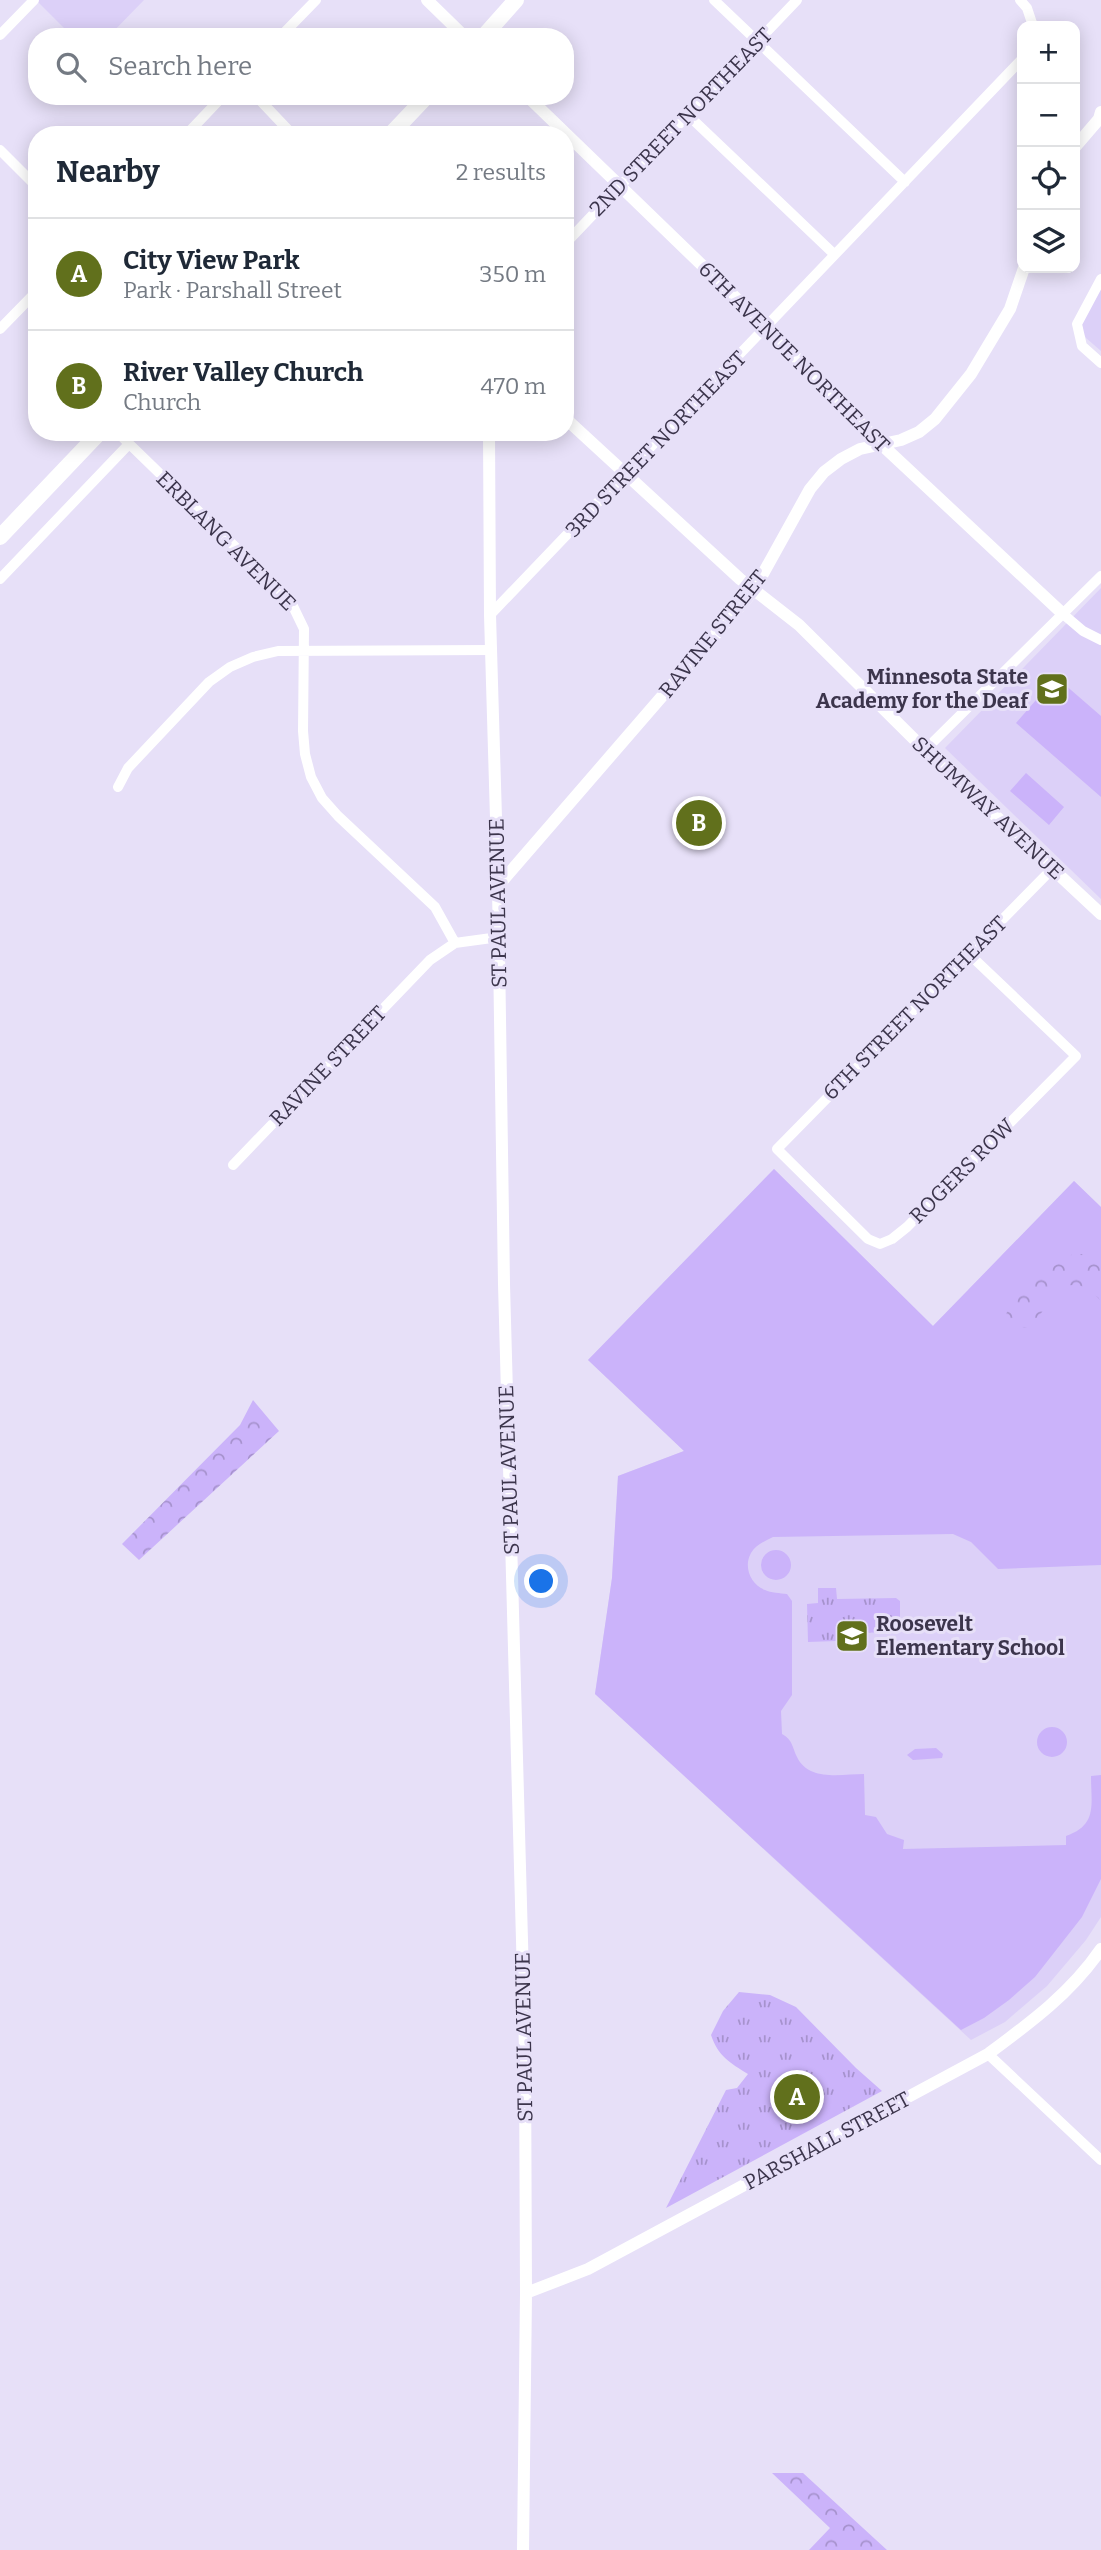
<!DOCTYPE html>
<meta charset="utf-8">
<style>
body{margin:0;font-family:Bitter,serif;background:#f2f2f3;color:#1f2937}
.controls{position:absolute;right:21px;top:21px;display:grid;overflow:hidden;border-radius:14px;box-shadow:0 4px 18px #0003}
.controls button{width:63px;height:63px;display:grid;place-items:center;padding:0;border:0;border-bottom:2px solid #e0e1e3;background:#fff;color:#1f2937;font:35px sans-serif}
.you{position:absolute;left:542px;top:1582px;width:24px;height:24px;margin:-18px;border:5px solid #fff;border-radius:50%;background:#1a73e8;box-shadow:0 0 0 10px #1a73e833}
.badge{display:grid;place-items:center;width:46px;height:46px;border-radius:50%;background:#61701c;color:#fff;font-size:23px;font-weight:700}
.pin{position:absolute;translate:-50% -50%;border:4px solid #fff;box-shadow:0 2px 7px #0006}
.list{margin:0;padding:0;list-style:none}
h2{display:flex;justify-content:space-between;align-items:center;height:91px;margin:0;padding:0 28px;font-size:30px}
h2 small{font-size:23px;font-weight:400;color:#747a83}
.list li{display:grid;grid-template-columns:46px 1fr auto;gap:21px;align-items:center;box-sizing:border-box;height:112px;padding:0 28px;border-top:2px solid #e0e1e3}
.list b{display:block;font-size:26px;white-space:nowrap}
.list p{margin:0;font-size:23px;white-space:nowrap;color:#747a83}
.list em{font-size:23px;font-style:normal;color:#747a83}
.icon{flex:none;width:38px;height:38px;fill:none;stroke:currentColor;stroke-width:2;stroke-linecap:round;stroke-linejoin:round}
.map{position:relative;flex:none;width:1101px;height:2550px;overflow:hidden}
.search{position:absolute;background:#fff;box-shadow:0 4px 18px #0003;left:28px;top:28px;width:546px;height:77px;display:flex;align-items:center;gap:18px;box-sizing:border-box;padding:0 24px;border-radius:28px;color:#747a83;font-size:26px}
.panel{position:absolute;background:#fff;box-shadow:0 4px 18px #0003;left:28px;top:126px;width:546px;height:315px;border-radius:28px}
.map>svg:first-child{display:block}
.built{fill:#dcd0f8}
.green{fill:#cbb3fa}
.forest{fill:url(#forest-crowns)}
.park{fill:url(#park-tufts)}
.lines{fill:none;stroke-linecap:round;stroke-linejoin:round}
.minor{stroke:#fff;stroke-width:10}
.tertiary{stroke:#fff;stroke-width:12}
.primary{stroke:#fff;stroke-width:16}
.labels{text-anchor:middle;stroke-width:6;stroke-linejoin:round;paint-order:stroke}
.street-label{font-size:21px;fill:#3c354c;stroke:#e7e0f8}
.poi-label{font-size:21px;font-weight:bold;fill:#3c354c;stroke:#e7e0f8;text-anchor:end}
</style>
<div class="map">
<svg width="1101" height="2550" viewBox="0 0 1101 2550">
<defs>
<pattern id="forest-crowns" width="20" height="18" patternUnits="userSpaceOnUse" patternTransform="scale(1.75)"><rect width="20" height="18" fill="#cbb3fa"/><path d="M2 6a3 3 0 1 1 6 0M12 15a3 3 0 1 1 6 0" fill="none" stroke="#a692cd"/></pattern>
<pattern id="park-tufts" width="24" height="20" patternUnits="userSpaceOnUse" patternTransform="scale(1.75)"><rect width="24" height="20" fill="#cbb3fa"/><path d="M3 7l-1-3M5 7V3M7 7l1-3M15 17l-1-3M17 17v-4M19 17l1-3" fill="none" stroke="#a692cd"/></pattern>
</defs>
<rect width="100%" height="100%" fill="#e7e0f8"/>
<path class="built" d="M 36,0 L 144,0 L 108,37 L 73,37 Z
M 1101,279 L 1101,351 L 1086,338 L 1077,324 Z
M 1101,588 L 1101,899 L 945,748 Z
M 774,1169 L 933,1326 L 1074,1181 L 1101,1207 L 1101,1917 L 1086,1940 L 1047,1986 L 1005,2022 L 971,2040 L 595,1694 L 612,1578 L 618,1476 L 684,1451 L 588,1360 Z"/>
<path class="green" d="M 1056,677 L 1101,716 L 1101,797 L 1016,723 Z
M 1026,773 L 1064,807 L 1049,825 L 1010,791 Z
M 774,1169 L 933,1326 L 1074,1181 L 1101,1207 L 1101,1565 L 998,1569 L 971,1542 L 953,1534 L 773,1537 C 765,1541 756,1545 751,1553 C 743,1567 751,1585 765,1590 C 771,1593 780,1593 787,1594 L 792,1601 L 792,1695 L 781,1711 L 782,1734 C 793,1740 792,1747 797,1757 C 809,1782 842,1774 864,1774 L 865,1815 L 876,1817 L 887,1834 L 904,1840 L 903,1849 L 1066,1845 L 1066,1836 C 1098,1825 1091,1804 1091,1776 L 1101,1775 L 1101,1879 L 1082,1917 L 1035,1977 L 1009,2000 L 984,2018 L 961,2030 L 595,1694 L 612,1578 L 618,1476 L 684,1451 L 588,1360 Z
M761 1565a15 15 0 1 1 30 0a15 15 0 1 1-30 0Z
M1037 1742a15 15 0 1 1 30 0a15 15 0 1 1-30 0Z
M 936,1748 L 943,1754 L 942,1758 L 913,1760 L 907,1755 L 915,1749 Z"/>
<path class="forest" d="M 1073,1254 L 1101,1254 L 1101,1301 C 1088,1286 1079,1282 1059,1287 L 1043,1311 L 1027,1328 L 1012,1325 L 1006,1314 C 1020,1287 1048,1269 1073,1254 Z
M 253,1400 L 279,1431 L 139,1560 L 122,1544 L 240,1425 Z
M 772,2473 L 803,2473 L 887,2550 L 809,2550 L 830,2528 Z"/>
<path class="park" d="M 818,1588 L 836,1588 L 837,1599 L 896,1598 L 900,1601 L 900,1625 L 893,1626 L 893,1632 L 855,1633 L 854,1637 L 837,1637 L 836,1641 L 808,1642 L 807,1604 L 818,1603 Z
M 739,1992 L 770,1995 L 796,2007 L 856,2068 L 882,2091 L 666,2208 L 726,2090 L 737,2088 L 748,2074 C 730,2063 718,2056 711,2035 L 723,2011 Z"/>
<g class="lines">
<path class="minor" d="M 714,0 L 905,182
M 1020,0 L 1027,8 L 1033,26
M 0,35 L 34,0
M 280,37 L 316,0
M 256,96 L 293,135
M 688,115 L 834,254
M 186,135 L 223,96
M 0,150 L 37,187
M 565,244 L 797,0
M 1101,279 L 1077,324 L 1082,346 L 1101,363
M 0,329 L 37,291
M 117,432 L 290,600 L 304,629 L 303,731 L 305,754 L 311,777 L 322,798 L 338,816 L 435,907 L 455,943
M 0,579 L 129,444
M 1063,614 L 1083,631 L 1101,640
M 490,615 C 669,430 845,244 1022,59
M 925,750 L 1101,576
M 118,787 L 128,768 L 209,682 L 230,667 L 253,657 L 278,651 L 492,650
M 969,954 L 1076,1056 L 907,1227 L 892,1239 L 880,1244 L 868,1239 L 777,1149 L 1053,868
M 233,1165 L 430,960 L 455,943 L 499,937
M 988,2054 L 1101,2160"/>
<path class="tertiary" d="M 427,0 L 465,37
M 527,96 L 767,328 L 882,445 L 1063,614
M 1075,147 L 1099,119 L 1101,112
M 565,418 L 740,579 L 799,625 L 925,750 L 1101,914
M 489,432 L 490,615 L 498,886 L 504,1284 L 525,2050 L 526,2293 L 523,2550
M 498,886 L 754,590 L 810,489 L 824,472 L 841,459 L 860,449 L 901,440 L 919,432 L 935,419 L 971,374 L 1010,309 L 1024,268
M 526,2293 L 588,2269 L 988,2054 C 1030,2023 1071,1993 1101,1949"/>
<path class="primary" d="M 483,37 L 516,0
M 390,135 L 427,96
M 0,537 L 100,432"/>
</g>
<defs>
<symbol id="school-square" viewBox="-11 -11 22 22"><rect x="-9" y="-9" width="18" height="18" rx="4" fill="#61701c" stroke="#e7e0f8"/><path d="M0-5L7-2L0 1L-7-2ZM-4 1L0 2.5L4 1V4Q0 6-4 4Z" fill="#fff"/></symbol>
</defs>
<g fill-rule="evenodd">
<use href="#school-square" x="1033" y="670" width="38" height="38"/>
<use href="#school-square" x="833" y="1617" width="38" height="38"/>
</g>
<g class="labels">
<g class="street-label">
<text transform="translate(681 122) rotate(-46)" y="7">2ND STREET NORTHEAST</text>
<text transform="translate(794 357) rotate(45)" y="7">6TH AVENUE NORTHEAST</text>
<text transform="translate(656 444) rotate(-46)" y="7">3RD STREET NORTHEAST</text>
<text transform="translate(226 541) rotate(45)" y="7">ERBLANG AVENUE</text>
<text transform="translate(713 634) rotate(-51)" y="7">RAVINE STREET</text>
<text transform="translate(988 808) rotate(43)" y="7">SHUMWAY AVENUE</text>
<text transform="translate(498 903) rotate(-91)" y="7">ST PAUL AVENUE</text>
<text transform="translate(915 1008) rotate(-45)" y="7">6TH STREET NORTHEAST</text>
<text transform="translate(328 1066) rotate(-46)" y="7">RAVINE STREET</text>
<text transform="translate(962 1171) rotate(-45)" y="7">ROGERS ROW</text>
<text transform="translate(509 1470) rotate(-92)" y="7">ST PAUL AVENUE</text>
<text transform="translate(524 2037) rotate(-91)" y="7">ST PAUL AVENUE</text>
<text transform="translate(827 2141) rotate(-28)" y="7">PARSHALL STREET</text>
</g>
<g class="poi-label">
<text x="1028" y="684">Minnesota State<tspan x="1028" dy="24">Academy for the Deaf</tspan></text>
<text x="876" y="1631" text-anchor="start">Roosevelt<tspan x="876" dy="24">Elementary School</tspan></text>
</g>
</g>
</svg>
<div class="controls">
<button>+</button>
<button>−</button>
<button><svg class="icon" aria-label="locate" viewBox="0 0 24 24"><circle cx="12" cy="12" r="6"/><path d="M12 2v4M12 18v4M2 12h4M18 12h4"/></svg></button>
<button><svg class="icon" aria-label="layers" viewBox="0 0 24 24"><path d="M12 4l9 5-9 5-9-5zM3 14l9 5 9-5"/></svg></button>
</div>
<div class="you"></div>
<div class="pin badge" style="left:797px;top:2097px">A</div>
<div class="pin badge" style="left:699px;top:823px">B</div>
<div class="search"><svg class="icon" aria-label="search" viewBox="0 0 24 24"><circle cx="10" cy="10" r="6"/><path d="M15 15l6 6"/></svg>Search here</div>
<section class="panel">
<h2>Nearby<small>2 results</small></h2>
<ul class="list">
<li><span class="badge">A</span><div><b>City View Park</b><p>Park · Parshall Street</p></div><em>350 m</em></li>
<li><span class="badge">B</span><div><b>River Valley Church</b><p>Church</p></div><em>470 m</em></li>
</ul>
</section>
</div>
